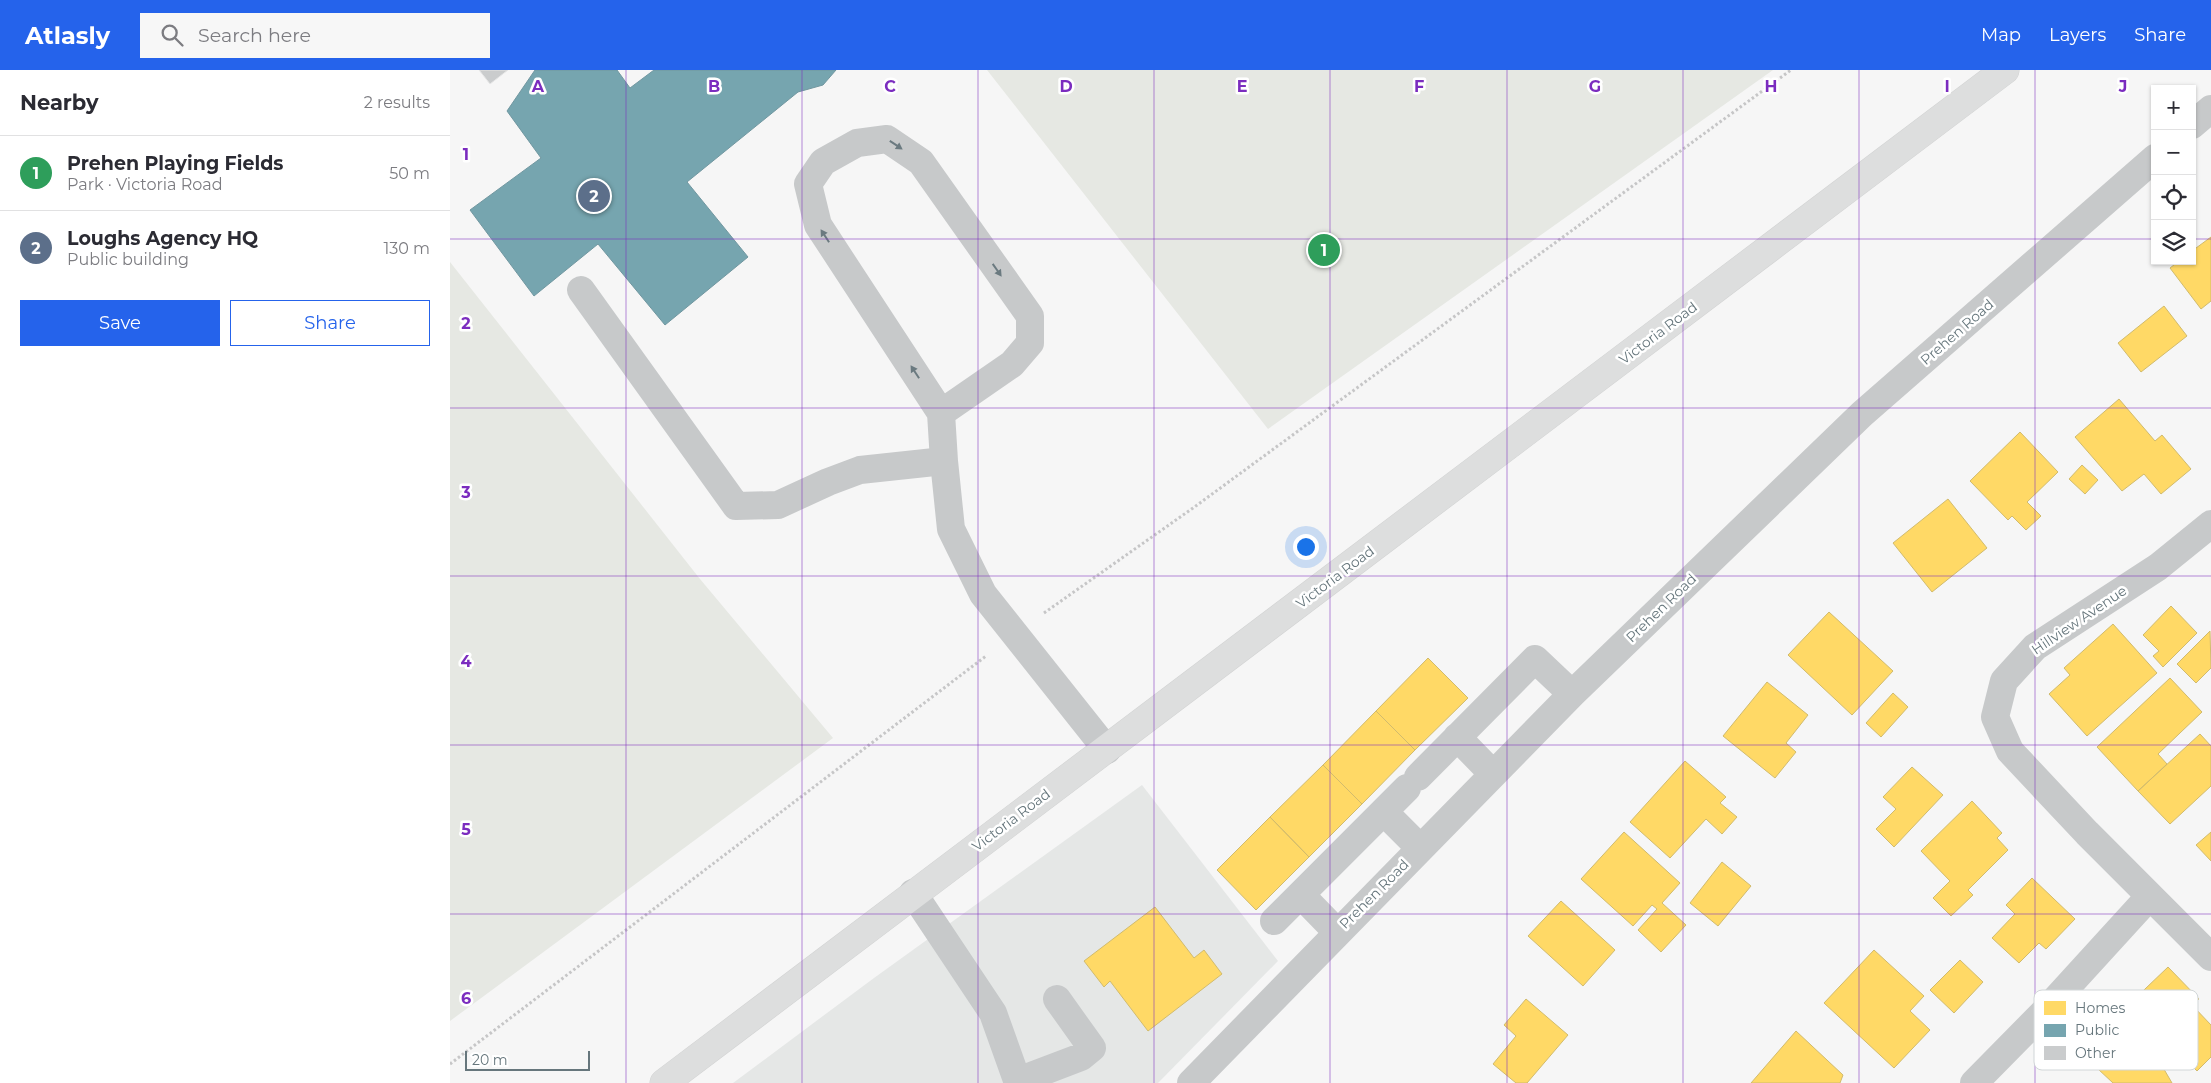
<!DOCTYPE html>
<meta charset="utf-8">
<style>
body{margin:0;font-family:Montserrat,sans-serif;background:#f7f7f7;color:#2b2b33}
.controls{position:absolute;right:15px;top:15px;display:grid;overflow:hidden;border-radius:0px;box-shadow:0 1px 4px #0004}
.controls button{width:45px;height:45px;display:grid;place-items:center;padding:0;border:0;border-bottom:1px solid #e1e1e2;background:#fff;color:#2b2b33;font:25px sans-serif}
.scale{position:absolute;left:15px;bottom:12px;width:125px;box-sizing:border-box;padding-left:5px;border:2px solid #66767c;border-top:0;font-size:14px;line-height:18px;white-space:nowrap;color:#66767c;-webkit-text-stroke:4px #fff;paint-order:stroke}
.you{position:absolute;left:855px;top:476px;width:18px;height:18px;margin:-12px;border:4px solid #fff;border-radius:50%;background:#1a73e8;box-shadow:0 0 0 8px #1a73e833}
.badge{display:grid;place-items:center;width:32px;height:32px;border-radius:50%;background:#2563eb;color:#fff;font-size:16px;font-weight:700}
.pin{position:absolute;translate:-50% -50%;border:2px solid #fff;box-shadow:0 1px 5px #0006}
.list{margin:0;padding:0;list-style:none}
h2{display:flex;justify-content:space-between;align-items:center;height:65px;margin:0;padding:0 20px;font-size:21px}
h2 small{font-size:16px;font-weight:400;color:#7c7c81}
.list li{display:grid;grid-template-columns:32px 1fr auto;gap:15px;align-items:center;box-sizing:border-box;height:75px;padding:0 20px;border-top:1px solid #e1e1e2}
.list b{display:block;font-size:19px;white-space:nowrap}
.list p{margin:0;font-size:16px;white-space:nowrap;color:#7c7c81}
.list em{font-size:16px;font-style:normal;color:#7c7c81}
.actions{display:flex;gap:10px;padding:15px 20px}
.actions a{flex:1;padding:11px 0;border:1px solid #2563eb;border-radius:0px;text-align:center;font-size:18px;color:#2563eb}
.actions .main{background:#2563eb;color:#fff}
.icon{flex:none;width:28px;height:28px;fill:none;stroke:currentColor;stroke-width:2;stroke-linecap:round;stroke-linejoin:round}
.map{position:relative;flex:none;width:1761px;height:1013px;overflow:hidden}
header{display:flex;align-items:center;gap:30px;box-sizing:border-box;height:70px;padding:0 25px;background:#2563eb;color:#fff}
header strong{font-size:24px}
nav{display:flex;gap:28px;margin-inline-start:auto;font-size:18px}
.search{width:350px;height:45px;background:#f7f7f7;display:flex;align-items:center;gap:12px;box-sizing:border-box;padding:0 18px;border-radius:0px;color:#7c7c81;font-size:19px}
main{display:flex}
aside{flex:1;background:#fff}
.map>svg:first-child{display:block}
.built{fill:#e5e7e6}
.green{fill:#e6e8e3}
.homes{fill:#ffd966;stroke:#d1bb6d}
.public{fill:#76a5af;stroke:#7197a0}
.building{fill:#cacccd;stroke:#e6e6e6}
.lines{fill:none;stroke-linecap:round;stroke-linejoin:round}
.highway-casing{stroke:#d2d3d3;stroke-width:29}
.path{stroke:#c6c6c7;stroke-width:3;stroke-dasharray:2.5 2.5;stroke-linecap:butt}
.minor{stroke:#c7c9ca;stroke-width:28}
.highway{stroke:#dddede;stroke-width:28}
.oneway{fill:#6b7a80}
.grid{fill:none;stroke:#7b2cbf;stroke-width:1;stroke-opacity:0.55}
.labels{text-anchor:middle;stroke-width:5;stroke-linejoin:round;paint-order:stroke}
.street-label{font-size:14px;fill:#66767c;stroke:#fff}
.key{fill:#fff;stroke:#d1d6d8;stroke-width:1}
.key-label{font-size:14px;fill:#66767c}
.grid-label{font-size:16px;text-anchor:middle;font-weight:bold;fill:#7b2cbf;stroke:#fff;stroke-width:5;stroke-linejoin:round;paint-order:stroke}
</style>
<header>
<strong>Atlasly</strong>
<div class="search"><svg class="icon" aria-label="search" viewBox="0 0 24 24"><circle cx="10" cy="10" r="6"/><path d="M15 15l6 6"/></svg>Search here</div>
<nav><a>Map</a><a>Layers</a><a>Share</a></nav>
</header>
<main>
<aside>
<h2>Nearby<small>2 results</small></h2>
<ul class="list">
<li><span class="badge" style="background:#2e9e5b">1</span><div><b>Prehen Playing Fields</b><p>Park · Victoria Road</p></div><em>50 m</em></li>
<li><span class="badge" style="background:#5c6f8a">2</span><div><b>Loughs Agency HQ</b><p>Public building</p></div><em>130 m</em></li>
</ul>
<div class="actions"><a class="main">Save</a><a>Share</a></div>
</aside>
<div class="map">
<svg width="1761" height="1013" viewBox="0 0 1761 1013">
<rect width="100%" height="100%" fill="#f6f6f6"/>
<path class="built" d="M 692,715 L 828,891 L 708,1013 L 283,1013 L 424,908 Z"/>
<path class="green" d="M 537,0 L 1323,0 L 818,359 Z
M 0,192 L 250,509 L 383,668 L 0,951 Z"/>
<path class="homes" d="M 1761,167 L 1761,231 L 1751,239 L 1720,198 L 1729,191 L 1742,191 L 1742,181 Z
M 1714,236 L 1737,266 L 1691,302 L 1668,273 Z
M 1669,329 L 1705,371 L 1712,365 L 1741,399 L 1711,424 L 1694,404 L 1672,421 L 1625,367 Z
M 1570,362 L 1608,402 L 1577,432 L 1591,446 L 1576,460 L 1562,446 L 1558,450 L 1520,411 Z
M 1632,395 L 1648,410 L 1635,424 L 1619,409 Z
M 1498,429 L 1537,478 L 1482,522 L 1443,473 Z
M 1721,536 L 1747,563 L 1713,597 L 1703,586 L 1709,581 L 1693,565 Z
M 1379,542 L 1443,601 L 1402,645 L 1338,585 Z
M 1663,554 L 1707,603 L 1637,666 L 1599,624 L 1620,605 L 1614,598 Z
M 1760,561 L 1761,598 L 1746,613 L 1727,594 Z
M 978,588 L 1018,628 L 965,680 L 926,641 Z
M 1720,608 L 1752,642 L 1708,684 L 1717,694 L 1688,721 L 1647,677 Z
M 1317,612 L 1358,645 L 1336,673 L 1346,682 L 1325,708 L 1273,666 Z
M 1443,623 L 1458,637 L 1431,667 L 1416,653 Z
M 926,641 L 965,680 L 912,734 L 873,695 Z
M 1750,664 L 1761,676 L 1761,716 L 1720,754 L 1688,721 Z
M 1235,691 L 1276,727 L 1270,733 L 1287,747 L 1272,764 L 1256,749 L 1220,788 L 1180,752 Z
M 873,695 L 912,734 L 859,787 L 820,747 Z
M 1462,697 L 1493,725 L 1444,777 L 1426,759 L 1446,739 L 1433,727 Z
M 1522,731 L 1552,763 L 1547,768 L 1558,780 L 1518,820 L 1523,825 L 1501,846 L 1483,828 L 1500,811 L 1471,781 Z
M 820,747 L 859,787 L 806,840 L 767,800 Z
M 1174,762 L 1230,813 L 1212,833 L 1236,855 L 1211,882 L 1188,860 L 1207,839 L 1202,835 L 1183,856 L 1131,809 Z
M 1761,762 L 1761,791 L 1746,775 Z
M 1272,792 L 1301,816 L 1268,856 L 1240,833 Z
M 1582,808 L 1625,849 L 1596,879 L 1589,873 L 1569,893 L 1542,868 L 1565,844 L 1556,835 Z
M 1111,831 L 1165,880 L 1133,916 L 1078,866 Z
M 705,837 L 744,888 L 754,880 L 772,904 L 698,961 L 660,911 L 654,917 L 634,891 Z
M 1424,880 L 1474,926 L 1460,941 L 1480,960 L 1444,998 L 1374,933 Z
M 1510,890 L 1533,912 L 1504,943 L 1480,920 Z
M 1718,897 L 1749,929 L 1742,935 L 1761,955 L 1761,987 L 1747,1001 L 1713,967 L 1705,975 L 1672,941 Z
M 1076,929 L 1118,965 L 1077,1013 L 1066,1013 L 1043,994 L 1066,966 L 1054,955 Z
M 1668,947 L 1704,982 L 1722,1013 L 1663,1013 L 1632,984 Z
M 1346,961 L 1393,1005 L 1390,1013 L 1301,1013 Z"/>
<path class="public" d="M 85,0 L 167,0 L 180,18 L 204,0 L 386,0 L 373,15 L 348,22 L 237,112 L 298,187 L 215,255 L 148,174 L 84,226 L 20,140 L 91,88 L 57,41 Z"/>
<path class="building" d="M 29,0 L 58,0 L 40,14 Z"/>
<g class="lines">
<defs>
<path id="highway" d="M 214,1013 L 1555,0"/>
</defs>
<use href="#highway" class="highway-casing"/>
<path class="path" d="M 594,543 L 743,438 L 1341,0
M 0,994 L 536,586"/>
<path class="minor" d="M 1742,55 L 1761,39
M 131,220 L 286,436 L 328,435 L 378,412 L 410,400 L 494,391
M 491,343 L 562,294 L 580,273 L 580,246 L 471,92 L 437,69 L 407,73 L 373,92 L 358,114 L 368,155 L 491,343 L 494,391 L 501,459 L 533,524 L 657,680
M 1761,454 L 1708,497 L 1585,577 L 1554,611 L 1545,647 L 1560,681 L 1637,763 L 1761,887
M 1007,667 L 1043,704
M 968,707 L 1085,589 L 1122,624
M 934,742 L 970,778
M 463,823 L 543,943 L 568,1013
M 851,825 L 887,862
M 824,851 L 957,718
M 568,1011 L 631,987 L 642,978 L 607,929
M 741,1013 L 1122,624 L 1412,344 L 1705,88
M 1524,1013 L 1596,940 L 1700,826"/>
<use href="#highway" class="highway"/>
</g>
<defs><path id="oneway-solid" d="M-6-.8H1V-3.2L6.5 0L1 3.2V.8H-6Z" transform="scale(1.25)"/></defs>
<g class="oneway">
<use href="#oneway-solid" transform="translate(446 75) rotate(34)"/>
<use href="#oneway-solid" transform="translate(375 166) rotate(-123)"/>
<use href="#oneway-solid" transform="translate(547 200) rotate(55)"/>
<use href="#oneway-solid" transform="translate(465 302) rotate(-123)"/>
</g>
<path class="grid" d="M 176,0 L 176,1013M 352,0 L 352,1013M 528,0 L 528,1013M 704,0 L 704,1013M 880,0 L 880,1013M 1057,0 L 1057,1013M 1233,0 L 1233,1013M 1409,0 L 1409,1013M 1585,0 L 1585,1013M 0,169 L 1705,169M 1742,169 L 1761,169M 0,338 L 1761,338M 0,506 L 1761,506M 0,675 L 1761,675M 0,844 L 1761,844"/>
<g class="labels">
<g class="street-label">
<text transform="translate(1507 262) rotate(-41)" y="5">Prehen Road</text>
<text transform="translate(1208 263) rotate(-37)" y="5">Victoria Road</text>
<text transform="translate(885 507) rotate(-37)" y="5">Victoria Road</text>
<text transform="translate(1211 538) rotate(-44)" y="5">Prehen Road</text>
<text transform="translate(1629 550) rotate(-34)" y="5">Hillview Avenue</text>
<text transform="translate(561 750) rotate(-37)" y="5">Victoria Road</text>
<text transform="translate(924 824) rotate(-45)" y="5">Prehen Road</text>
</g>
</g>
<rect x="1584" y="920" width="164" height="80" rx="8" class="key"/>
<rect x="1594" y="931" width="22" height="14" fill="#ffd966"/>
<rect x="1594" y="954" width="22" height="13" fill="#76a5af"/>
<rect x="1594" y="976" width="22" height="14" fill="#cacccd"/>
<g class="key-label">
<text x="1625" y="943">Homes</text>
<text x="1625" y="965">Public</text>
<text x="1625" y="988">Other</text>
</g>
<g class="grid-label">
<text x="88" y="22">A</text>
<text x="264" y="22">B</text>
<text x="440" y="22">C</text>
<text x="616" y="22">D</text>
<text x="792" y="22">E</text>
<text x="969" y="22">F</text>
<text x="1145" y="22">G</text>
<text x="1321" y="22">H</text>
<text x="1497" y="22">I</text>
<text x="1673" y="22">J</text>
<text x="16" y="90">1</text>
<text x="16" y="259">2</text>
<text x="16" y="428">3</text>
<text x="16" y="597">4</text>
<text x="16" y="765">5</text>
<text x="16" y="934">6</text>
</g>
</svg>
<div class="controls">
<button>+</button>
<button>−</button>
<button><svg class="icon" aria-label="locate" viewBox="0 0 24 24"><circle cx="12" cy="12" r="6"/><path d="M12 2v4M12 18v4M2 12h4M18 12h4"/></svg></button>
<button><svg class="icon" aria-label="layers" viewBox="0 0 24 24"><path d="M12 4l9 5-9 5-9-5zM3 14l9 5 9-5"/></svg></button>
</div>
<div class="scale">20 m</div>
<div class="you"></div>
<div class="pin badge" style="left:874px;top:180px;background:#2e9e5b">1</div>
<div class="pin badge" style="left:144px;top:126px;background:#5c6f8a">2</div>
</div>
</main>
